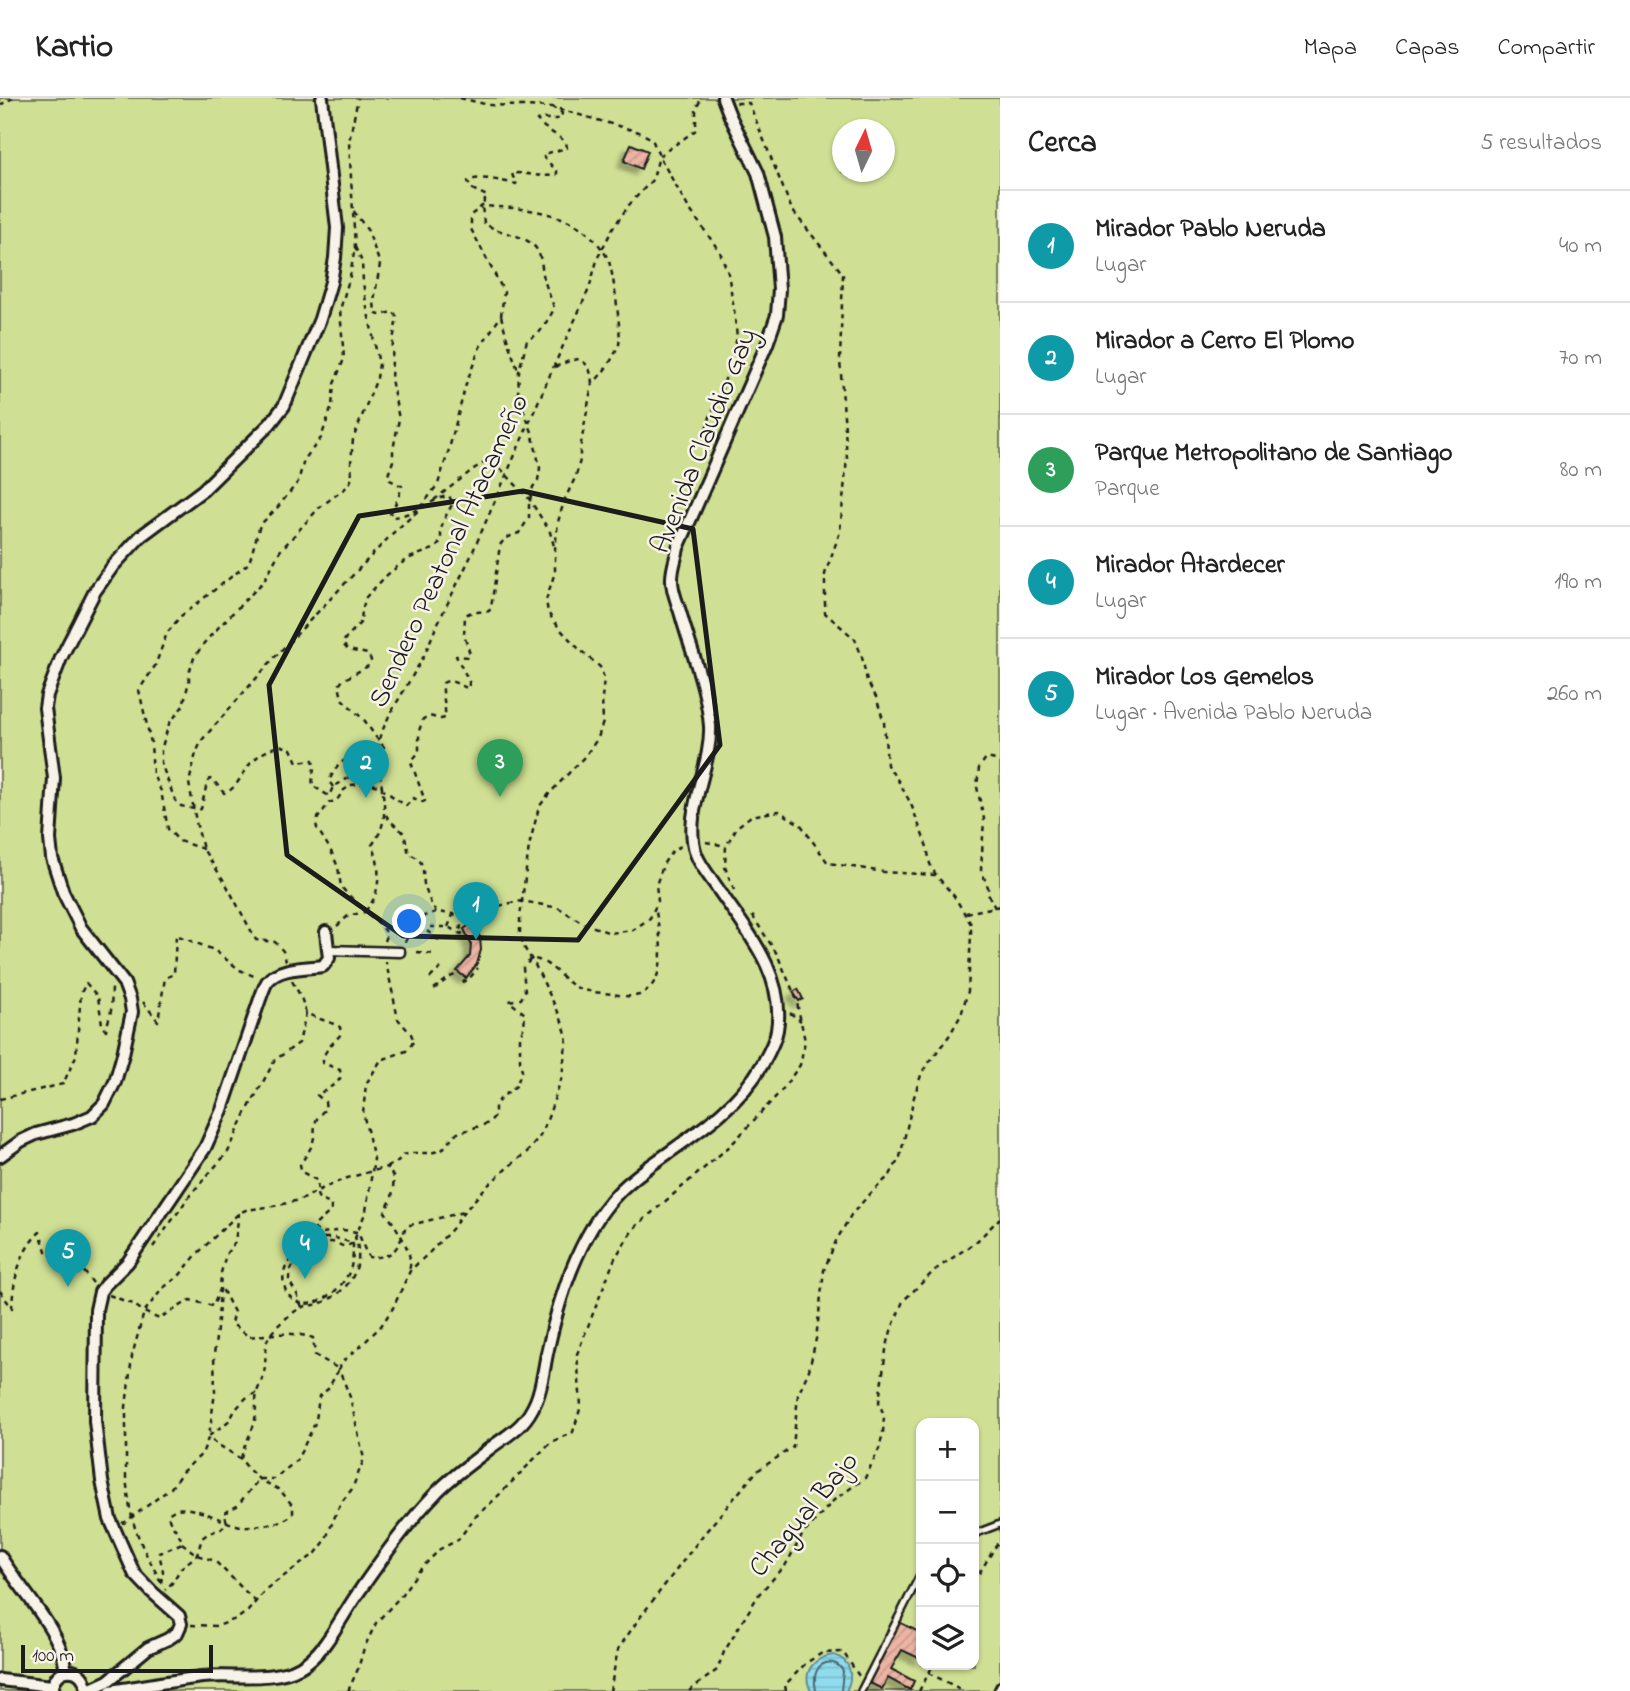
<!DOCTYPE html>
<html lang="es">
<meta charset="utf-8">
<style>
body{margin:0;font-family:"Indie Flower",sans-serif;background:#f6f6f6;color:#222}
.controls{position:absolute;right:21px;bottom:21px;display:grid;overflow:hidden;border-radius:14px;box-shadow:0 2px 5px #0004}
.controls button{width:63px;height:63px;display:grid;place-items:center;padding:0;border:0;border-bottom:2px solid #e0e0e0;background:#fff;color:#222;font:35px sans-serif}
.compass{position:absolute;left:832px;top:21px;width:63px;height:63px;border-radius:50%;background:#fff;box-shadow:0 2px 5px #0004;rotate:5deg}
.scale{position:absolute;left:21px;bottom:18px;width:192px;box-sizing:border-box;padding-left:7px;border:4px solid #1c1c1c;border-top:0;font-size:19px;line-height:24px;white-space:nowrap;color:#1c1c1c;-webkit-text-stroke:5px #f7f3e8;paint-order:stroke}
.you{position:absolute;left:410px;top:824px;width:24px;height:24px;margin:-18px;border:5px solid #fff;border-radius:50%;background:#1a73e8;box-shadow:0 0 0 10px #1a73e833}
.badge{display:grid;place-items:center;width:46px;height:46px;border-radius:50%;background:#1c1c1c;color:#fff;font-size:23px;font-weight:700}
.pin{position:absolute;translate:-50% -58px;filter:drop-shadow(0 2px 4px #0008)}
.pin::after{content:'';position:absolute;top:37px;width:24px;height:21px;background:inherit;clip-path:polygon(0 0,100% 0,50% 100%)}
.list{margin:0;padding:0;list-style:none}
h2{display:flex;justify-content:space-between;align-items:center;height:91px;margin:0;padding:0 28px;font-size:30px}
h2 small{font-size:23px;font-weight:400;color:#767676}
.list li{display:grid;grid-template-columns:46px 1fr auto;gap:21px;align-items:center;box-sizing:border-box;height:112px;padding:0 28px;border-top:2px solid #e0e0e0}
.list b{display:block;font-size:26px;white-space:nowrap}
.list p{margin:0;font-size:23px;white-space:nowrap;color:#767676}
.list em{font-size:23px;font-style:normal;color:#767676}
.icon{flex:none;width:38px;height:38px;fill:none;stroke:currentColor;stroke-width:2;stroke-linecap:round;stroke-linejoin:round}
.map{position:relative;flex:none;width:1000px;height:1593px;overflow:hidden}
header{display:flex;align-items:center;gap:42px;box-sizing:border-box;height:98px;padding:0 35px;background:#fff;border-bottom:2px solid #e0e0e0}
header strong{font-size:33px}
nav{display:flex;gap:38px;margin-inline-start:auto;font-size:24px}
main{display:flex}
aside{flex:1;background:#fff}
.map>svg:first-child{display:block}
.green{fill:#cfdf93;stroke:#767e58;stroke-width:2;fill-rule:evenodd}
.water{fill:url(#water-rules);stroke:#628f9b;stroke-width:2}
.lines{fill:none;stroke-linecap:round;stroke-linejoin:round}
.shore{stroke:#4a6970;stroke-width:2}
.building{fill:url(#building-hatch);stroke:#1c1c1c;stroke-width:2;filter:url(#shadow)}
.service-casing{stroke:#1c1c1c;stroke-width:10}
.pedestrian-casing{stroke:#1c1c1c;stroke-width:13}
.minor-casing{stroke:#1c1c1c;stroke-width:16}
.path{stroke:#1c1c1c;stroke-width:2.5;stroke-dasharray:5 5;stroke-linecap:butt}
.service{stroke:#f7f3e8;stroke-width:5}
.pedestrian{stroke:#f7f3e8;stroke-width:8}
.minor{stroke:#f7f3e8;stroke-width:10}
.marked{fill:none;stroke:#1c1c1c;stroke-width:5;stroke-linejoin:round}
.labels{text-anchor:middle;stroke-width:5;stroke-linejoin:round;paint-order:stroke}
.street-label{font-size:28px;fill:#1c1c1c;stroke:#f7f3e8}
</style>
<header>
<strong>Kartio</strong>
<nav><a>Mapa</a><a>Capas</a><a>Compartir</a></nav>
</header>
<main>
<div class="map">
<svg width="1000" height="1593" viewBox="0 0 1000 1593">
<defs>
<pattern id="water-rules" width="6" height="5" patternUnits="userSpaceOnUse" patternTransform="scale(1.75)"><rect width="6" height="5" fill="#90dcef"/><path d="M0 2.5h6" fill="none" stroke="#7cbccc"/></pattern>
<pattern id="building-hatch" width="6" height="6" patternUnits="userSpaceOnUse" patternTransform="scale(1.75)"><rect width="6" height="6" fill="#ecb4a2"/><path d="M-1 1l2-2M0 6l6-6M5 7l2-2" fill="none" stroke="#ca9a8b"/></pattern>
<filter id="shadow"><feDropShadow dx="-6" dy="6" stdDeviation="2" flood-color="#0004"/></filter>
</defs>
<rect width="100%" height="100%" fill="#f7f3e8"/>
<filter id="ink" filterUnits="userSpaceOnUse"><feTurbulence type="fractalNoise" baseFrequency=".0143" numOctaves="2"/><feDisplacementMap in="SourceGraphic" scale="14" xChannelSelector="R" yChannelSelector="G"/><feConvolveMatrix kernelMatrix="1 2 1 2 8 2 1 2 1" color-interpolation-filters="sRGB"/></filter>
<g filter="url(#ink)">
<path class="green" d="M 0,0 L 1000,0 L 1000,1593 L 0,1593 ZM 842,32 L 884,32 L 884,74 L 842,74 ZM 921,1325 L 974,1325 L 974,1567 L 921,1567 Z"/>
<path class="water" d="M 834,1557 C 851,1562 854,1578 846,1593 L 811,1593 C 801,1574 814,1559 834,1557 Z"/>
<g class="lines">
<path class="shore" d="M 816,1593 C 816,1589 814,1585 815,1581 C 815,1564 834,1558 843,1573 L 841,1593"/>
</g>
<path class="building" d="M 631,46 L 648,53 L 641,71 L 624,63 Z
M 472,825 L 480,839 L 481,852 L 477,866 L 466,880 L 457,873 L 470,858 L 471,846 L 464,831 Z
M 798,891 L 803,901 L 799,903 L 793,894 Z
M 899,1524 L 921,1535 L 921,1561 L 902,1552 L 891,1571 L 914,1583 L 910,1592 L 888,1580 L 882,1591 L 868,1584 Z"/>
<g class="lines">
<defs>
<path id="service" d="M 974,1436 L 1000,1426
M 861,1593 L 921,1475
M 997,1593 L 1000,1587"/>
<path id="pedestrian" d="M 328,852 L 400,854"/>
<path id="minor" d="M 0,1058 L 21,1043 L 36,1036 L 73,1026 L 92,1018 L 104,1006 L 115,984 L 123,956 L 132,914 L 130,901 L 124,885 L 81,830 L 63,794 L 52,760 L 50,741 L 54,680 L 45,610 L 47,597 L 61,560 L 95,493 L 113,468 L 141,438 L 203,392 L 270,326 L 284,308 L 320,221 L 331,184 L 335,160 L 337,130 L 322,0
M 0,1458 C 18,1489 66,1538 65,1573
M 0,1582 L 52,1588
M 53,1593 C 52,1566 87,1566 86,1593
M 86,1593 L 108,1583 L 148,1550 L 168,1541 L 177,1535 L 181,1526 L 179,1518 L 152,1494 L 134,1475 L 110,1421 L 102,1383 L 95,1323 L 96,1212 L 100,1194 L 105,1187 L 128,1164 L 205,1050 L 222,1012 L 260,901 C 262,896 264,889 267,884 C 278,869 306,870 323,868 L 329,860 L 326,834
M 111,1593 C 141,1588 172,1583 202,1579 C 232,1576 274,1584 300,1569 C 325,1555 340,1521 356,1498 C 381,1462 406,1426 436,1395 C 451,1379 472,1365 489,1351 C 510,1335 525,1329 536,1303 C 543,1286 544,1268 548,1251 C 559,1200 577,1144 610,1104 C 621,1090 635,1079 650,1068 C 690,1039 737,1011 762,967 C 768,956 775,944 777,932 C 786,876 745,831 716,788 C 709,778 700,767 696,756 C 682,715 712,670 710,628 C 707,590 691,553 681,517 C 678,506 671,492 672,480 C 672,471 676,460 678,450 L 767,246 L 777,217 L 779,191 L 775,139 L 758,75 L 730,18 L 723,0"/>
</defs>
<use href="#service" class="service-casing"/>
<use href="#pedestrian" class="pedestrian-casing"/>
<use href="#minor" class="minor-casing"/>
<path class="path" d="M 460,0 L 489,7 L 552,9 L 639,34 L 652,41 L 659,58 L 688,109 L 720,154 L 728,175 L 734,211 L 737,240 L 723,288 L 708,324 L 704,339 L 706,355
M 0,7 L 13,0
M 355,149 L 362,164 L 363,184 L 366,205 L 379,266 L 377,280 L 353,341 L 351,365 L 352,380 L 348,388 L 319,410 L 280,453 L 264,483 L 214,534 L 204,545 L 194,560 L 189,575 L 189,583 L 183,608 L 169,626 L 161,652 L 161,665 L 175,702 L 181,708 L 198,712 L 201,711 L 207,685 L 210,681 L 214,683 L 224,695 C 237,692 242,674 251,665 C 259,656 269,651 280,647 L 291,651 L 297,664 L 313,662 C 316,670 311,679 313,688 L 329,698 L 333,689 L 352,678 C 374,683 389,696 406,708 L 413,700 L 423,704 L 425,703 L 411,664 L 419,654 L 419,633 L 423,621 L 429,618 L 441,621 L 445,620 C 446,608 442,597 443,585 C 452,579 459,589 469,590 L 469,583 L 456,558 L 468,559 L 470,556 L 464,537 L 465,518 C 470,512 481,515 489,513 L 491,510 L 500,447 C 505,440 510,438 519,435 L 529,420 L 529,407 L 533,389 L 538,382 L 540,370 L 532,334 L 518,298 L 519,273 L 527,242 C 530,240 533,239 537,237 C 539,236 554,213 554,210 C 554,208 546,189 545,184 C 541,173 543,157 534,148 C 521,135 499,136 484,125 L 482,108 L 487,98 L 470,90 L 468,83 C 480,77 502,83 516,86 L 517,84 L 513,79 L 512,75 C 527,74 541,81 557,76 L 557,73 L 544,60 L 544,56 L 567,50 L 566,44 L 544,29 L 537,22 C 544,19 552,23 561,20 L 562,15 L 552,9
M 501,218 L 509,247 L 518,272
M 555,269 L 569,263 L 579,261 C 590,267 591,274 592,286
M 434,402 L 475,370 L 486,364 L 501,371 L 530,402 L 550,434 L 554,448
M 333,689 L 329,683 C 342,656 350,659 377,661 L 383,656 L 384,649 L 375,638 L 365,623 L 342,601 L 339,587 L 343,582 L 370,567 L 371,562 L 368,556 L 348,552 L 343,546 L 345,541 L 361,524 L 362,512 L 366,499 L 387,477 L 407,461 L 436,450 L 441,443 L 441,433 L 443,423 L 453,405 L 449,398 C 440,399 434,403 427,407 C 417,412 404,418 393,419 L 390,416 L 398,401 L 402,388 L 390,382 L 388,377 L 393,363 L 393,352 L 399,321 L 391,281 L 393,243 L 397,219 L 394,214 C 386,214 383,220 375,215 L 374,203 L 380,166 L 368,133 L 353,112
M 386,717 L 390,723 L 404,735 L 409,756 C 426,762 422,772 424,786 C 427,796 430,805 436,814
M 706,744 L 726,748
M 203,751 L 179,743 L 168,731 L 161,693 L 153,677 L 151,645 L 139,592 L 155,568 L 167,535 L 181,518 L 249,465 L 260,427 L 277,410 L 298,384 L 304,362 L 321,340 L 332,308 L 334,286 L 344,261 L 340,212 L 350,178 L 355,149 L 349,44 L 358,0
M 734,792 L 725,769 L 726,748 L 737,729 L 751,718 L 779,713 L 801,727 L 828,765 L 884,774 L 936,777
M 995,810 L 988,796 L 988,789 L 981,772 L 984,721 L 977,689 L 979,670 L 986,660 L 1000,663
M 966,815 L 1000,808
M 337,828 L 348,818 L 365,814 L 341,789 L 338,769 L 330,751 L 317,730 L 316,726 L 318,720 L 329,705 L 337,702 L 344,692 L 351,687 L 362,686 L 377,661
M 430,829 L 448,829 L 461,836 L 464,833 L 460,830 L 464,823 L 468,825
M 448,829 L 453,817
M 427,833 L 439,842
M 384,843 L 387,835 L 379,825 L 365,814 C 367,810 370,808 372,804 C 381,789 380,762 372,747 C 393,720 381,696 379,666 L 377,661 L 380,638 L 389,618 L 424,558 L 436,529 L 470,460 L 553,270 L 589,191 L 598,159 L 613,130 L 629,107 L 653,81 L 659,58 L 696,32 L 696,10 L 702,0
M 405,844 L 410,834 L 424,818 L 436,814 L 468,818 L 506,806 L 522,803 L 559,810 L 583,825 L 610,835 L 633,832 L 650,820 L 658,803 L 656,787 L 664,765 L 673,752 L 683,747
M 417,854 L 435,856
M 430,880 L 441,870
M 292,883 L 301,899 L 306,915 C 317,921 329,923 340,929 L 341,936 C 334,945 322,953 323,965 L 340,972 L 341,979 L 337,985 L 317,997 L 325,1004 L 326,1011 C 309,1024 318,1031 312,1047 C 309,1054 304,1060 300,1067 L 302,1074 L 318,1083 C 317,1098 313,1100 331,1106 L 331,1113 L 314,1128 L 315,1132 L 322,1135 L 343,1132 L 357,1134 C 363,1143 363,1151 369,1159 C 394,1161 399,1149 406,1128 L 464,1114
M 462,884 L 468,882 L 478,870
M 434,891 L 450,879 L 457,876
M 143,904 L 158,923 L 165,880 L 174,876 L 176,837 L 214,852 L 240,872 L 258,880
M 790,915 L 801,923
M 0,1001 L 63,986 L 76,958 L 81,895 L 86,885 L 98,899 L 102,926 L 106,932 L 111,913 L 112,890
M 387,1069 L 396,1065 L 403,1057 L 412,1055 L 430,1055 L 442,1052 L 455,1036 L 489,1025 L 495,1017 L 495,1008 L 501,1000 L 516,988 L 522,973 L 520,962 L 520,937 L 524,929 L 525,916 L 509,903 L 521,901 L 525,893 L 523,870 L 531,861 C 551,861 562,884 580,891 C 590,894 602,895 612,896 C 620,897 631,900 639,897 C 671,883 660,836 655,809
M 324,1140 L 335,1140 L 353,1145 C 353,1154 353,1163 350,1172 C 343,1191 315,1215 294,1202 C 290,1199 286,1195 285,1190 C 276,1165 304,1148 324,1140 Z
M 153,1149 L 191,1096 L 228,1054 L 246,1015 L 275,962 L 299,945 L 306,915
M 0,1193 L 12,1210 C 13,1183 20,1152 40,1134 L 47,1156 L 60,1157 L 76,1163 L 93,1185
M 109,1197 L 133,1206 L 144,1214 L 159,1221 L 190,1202 L 213,1208 L 221,1189 L 234,1214 L 231,1225 L 249,1239 C 270,1236 293,1233 313,1240 L 315,1257 L 339,1271 L 328,1291 L 319,1298 L 316,1323 L 302,1352 L 296,1363 L 274,1381 L 259,1381 L 237,1408 L 224,1415 L 227,1424 L 221,1431 L 209,1435 L 202,1440 L 197,1457 L 181,1470 L 172,1485 L 165,1492
M 302,1209 L 297,1196 L 289,1183 C 288,1164 312,1143 331,1144 C 342,1145 341,1152 353,1145 L 366,1113 L 374,1061 L 363,1015 L 366,986 L 381,962 L 406,953 L 414,943 L 411,936 L 398,921 L 386,864
M 241,1361 L 217,1346 L 209,1338 L 230,1322 L 235,1312 L 246,1300 L 256,1295
M 122,1424 L 124,1425 L 171,1390 L 182,1374 L 202,1356 L 209,1338 L 215,1294 L 214,1257 L 218,1222 L 221,1175 L 226,1156 L 235,1144 L 239,1115
M 182,1445 L 197,1457 L 215,1463 L 255,1503
M 161,1484 L 143,1450 L 135,1430 L 130,1411 L 126,1380 L 126,1309 L 132,1258 L 144,1214 L 155,1200 L 163,1190 L 179,1178 L 198,1155 L 239,1115 L 246,1112 L 280,1107 L 306,1100 L 315,1094 L 344,1081 L 387,1069 L 394,1080 L 392,1100 L 385,1114 C 394,1125 409,1148 410,1162 C 411,1167 409,1171 409,1175
M 974,1484 L 1000,1441
M 161,1485 L 163,1473 L 159,1455 L 182,1445 C 180,1433 169,1427 168,1416 C 171,1414 174,1412 177,1411 C 196,1407 223,1425 241,1428 C 250,1429 259,1427 268,1426 C 278,1424 285,1423 293,1416 L 293,1408 L 280,1392 L 259,1381 L 249,1372 L 241,1361 C 243,1348 250,1339 254,1326 C 257,1316 255,1305 257,1294 C 260,1285 264,1278 265,1268 C 266,1258 264,1245 270,1237 C 276,1228 293,1213 303,1209 C 308,1207 314,1208 319,1206 C 348,1195 366,1169 355,1139
M 191,1527 L 218,1528 L 238,1520 L 248,1513 L 266,1491 L 316,1455 L 325,1443 L 340,1406 L 352,1391 L 364,1361 L 350,1299 L 339,1271 L 343,1263 L 361,1248 L 381,1228 L 393,1210 L 410,1173 L 417,1166 L 429,1155 L 452,1131 L 464,1114 L 485,1090 L 508,1069 L 527,1054 L 539,1040 L 546,1025 L 562,979 L 567,938 L 560,918 L 535,867 L 525,851 L 520,836 L 520,819 L 529,748 L 539,709 L 549,696 L 586,657 L 598,640 L 603,624 L 602,600 L 604,580 L 600,569 L 578,550 L 560,531 L 548,515 L 546,502 L 555,474 L 555,451 L 558,424 L 564,403 L 576,378 L 580,362 L 580,351 L 592,286 C 603,276 614,260 619,246 C 622,237 613,171 608,161 C 603,151 594,140 585,133 C 557,111 515,110 482,108 L 471,117 L 471,131 L 504,194 L 501,218 L 480,249 L 466,286 L 448,355 L 438,386 L 419,412 L 393,435 L 275,559 L 202,642 L 196,655 L 189,685 L 196,724 L 203,751 L 226,786 L 256,842 L 275,844 L 283,853 L 286,863
M 929,1575 L 933,1567
M 348,1593 L 358,1571 L 364,1550 L 376,1525 L 399,1500 L 418,1474 L 440,1451 L 458,1442 L 475,1419 L 494,1402 L 551,1344 L 573,1334 L 581,1308 L 577,1256 L 615,1160 L 634,1130 L 731,1047 L 782,992 L 800,967 L 805,943 L 796,900 L 777,856 L 750,814
M 610,1593 L 618,1551 L 641,1518 L 703,1437 L 757,1373 L 793,1349 L 798,1297 L 809,1272 L 816,1241 L 824,1172 L 836,1143 L 851,1117 L 868,1098 L 890,1077 L 900,1059 L 914,999 L 922,974 L 949,938 L 961,917 L 968,893 L 971,837 L 971,826 L 954,798 L 936,777 L 930,766 L 927,749 L 911,706 L 899,684 L 887,667 L 884,624 L 876,599 L 867,583 L 862,559 L 855,541 L 825,515 L 825,476 L 840,434 L 847,360 L 840,262 L 843,176 L 792,112 L 749,5 L 736,5
M 689,1593 L 717,1572 L 724,1554 L 759,1496 L 785,1468 L 803,1436 L 834,1402 L 865,1380 L 879,1351 L 883,1335 L 884,1318 L 879,1304 L 886,1252 L 891,1233 L 903,1203 L 935,1172 L 977,1143 L 1000,1120
M 786,1593 L 785,1587 L 806,1565 L 822,1555 L 843,1554 L 859,1578
M 919,1593 L 929,1575 L 964,1593"/>
<use href="#service" class="service"/>
<use href="#pedestrian" class="pedestrian"/>
<use href="#minor" class="minor"/>
</g>
</g>
<path class="marked" d="M 523,393 L 693,431 L 720,647 L 578,842 L 403,838 L 287,757 L 269,587 L 359,418 Z"/>
<g class="labels">
<g class="street-label">
<text transform="translate(702 342) rotate(-68)" y="10">Avenida Claudio Gay</text>
<text transform="translate(447 452) rotate(-65)" y="10">Sendero Peatonal Atacameño</text>
<text transform="translate(802 1415) rotate(-50)" y="10">Chagual Bajo</text>
</g>
</g>
</svg>
<div class="controls">
<button>+</button>
<button>−</button>
<button><svg class="icon" aria-label="locate" viewBox="0 0 24 24"><circle cx="12" cy="12" r="6"/><path d="M12 2v4M12 18v4M2 12h4M18 12h4"/></svg></button>
<button><svg class="icon" aria-label="layers" viewBox="0 0 24 24"><path d="M12 4l9 5-9 5-9-5zM3 14l9 5 9-5"/></svg></button>
</div>
<svg class="compass" viewBox="-18 -18 36 36"><path d="M0-13l5 13h-10z" fill="#e53935"/><path d="M0 13l5-13h-10z" fill="#767676"/></svg>
<div class="scale">100 m</div>
<div class="you"></div>
<div class="pin badge" style="left:476px;top:842px;background:#0f9aa8">1</div>
<div class="pin badge" style="left:366px;top:700px;background:#0f9aa8">2</div>
<div class="pin badge" style="left:500px;top:699px;background:#2e9e5b">3</div>
<div class="pin badge" style="left:305px;top:1181px;background:#0f9aa8">4</div>
<div class="pin badge" style="left:68px;top:1189px;background:#0f9aa8">5</div>
</div>
<aside>
<h2>Cerca<small>5 resultados</small></h2>
<ul class="list">
<li><span class="badge" style="background:#0f9aa8">1</span><div><b>Mirador Pablo Neruda</b><p>Lugar</p></div><em>40 m</em></li>
<li><span class="badge" style="background:#0f9aa8">2</span><div><b>Mirador a Cerro El Plomo</b><p>Lugar</p></div><em>70 m</em></li>
<li><span class="badge" style="background:#2e9e5b">3</span><div><b>Parque Metropolitano de Santiago</b><p>Parque</p></div><em>80 m</em></li>
<li><span class="badge" style="background:#0f9aa8">4</span><div><b>Mirador Atardecer</b><p>Lugar</p></div><em>190 m</em></li>
<li><span class="badge" style="background:#0f9aa8">5</span><div><b>Mirador Los Gemelos</b><p>Lugar · Avenida Pablo Neruda</p></div><em>260 m</em></li>
</ul>
</aside>
</main>
